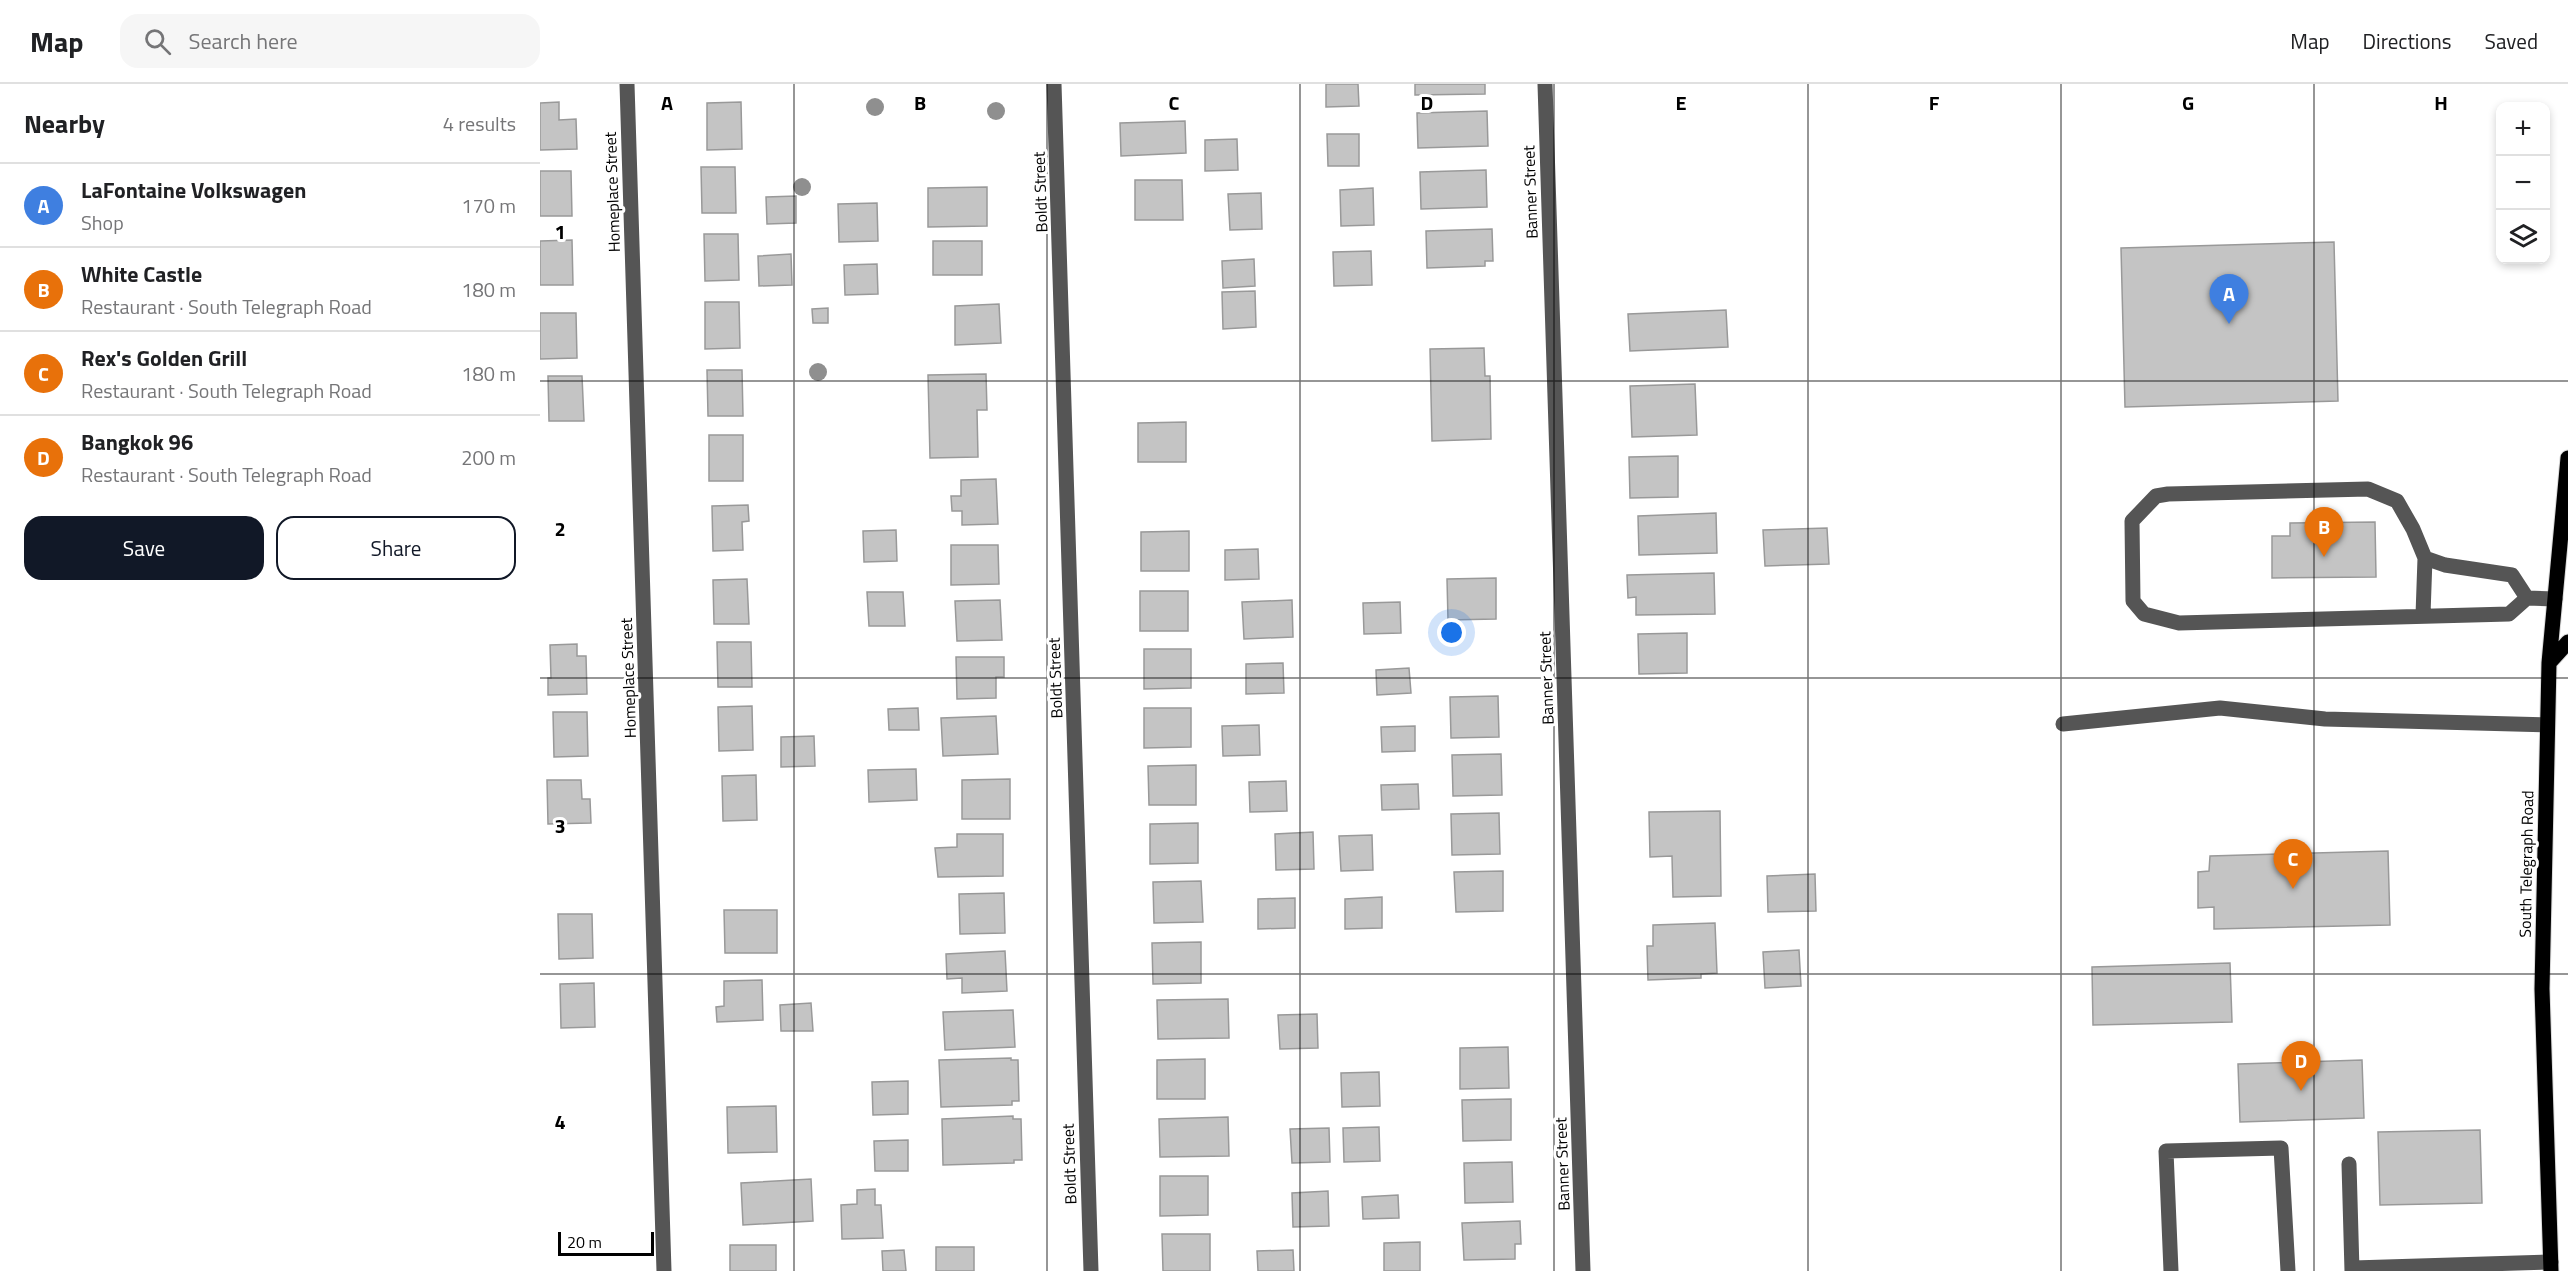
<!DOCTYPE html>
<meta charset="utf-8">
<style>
body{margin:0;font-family:"Titillium Web",sans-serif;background:#f6f6f6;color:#202124}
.controls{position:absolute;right:18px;top:18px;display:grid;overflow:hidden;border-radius:12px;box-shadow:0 3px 9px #0003}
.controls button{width:54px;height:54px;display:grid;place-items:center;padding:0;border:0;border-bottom:2px solid #e0e0e0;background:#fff;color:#202124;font:30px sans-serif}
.scale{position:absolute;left:18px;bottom:15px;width:96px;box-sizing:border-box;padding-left:6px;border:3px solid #000;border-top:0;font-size:16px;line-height:21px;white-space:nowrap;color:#000;-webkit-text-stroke:4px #fff;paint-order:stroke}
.you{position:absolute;left:912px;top:549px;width:21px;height:21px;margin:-15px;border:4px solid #fff;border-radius:50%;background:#1a73e8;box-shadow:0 0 0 9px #1a73e833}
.badge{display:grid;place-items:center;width:39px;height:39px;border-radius:50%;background:#111827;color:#fff;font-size:20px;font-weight:700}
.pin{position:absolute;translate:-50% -50px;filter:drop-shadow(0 2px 3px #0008)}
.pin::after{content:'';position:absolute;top:32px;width:21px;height:18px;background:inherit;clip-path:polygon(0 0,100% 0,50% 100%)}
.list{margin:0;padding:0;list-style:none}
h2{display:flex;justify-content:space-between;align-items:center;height:78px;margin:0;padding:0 24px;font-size:26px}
h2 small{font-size:20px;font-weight:400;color:#757577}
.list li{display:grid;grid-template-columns:39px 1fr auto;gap:18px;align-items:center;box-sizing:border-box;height:84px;padding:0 24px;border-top:2px solid #e0e0e0}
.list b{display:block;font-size:22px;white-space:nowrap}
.list p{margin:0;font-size:20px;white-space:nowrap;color:#757577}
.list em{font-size:20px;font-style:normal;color:#757577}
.actions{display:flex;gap:12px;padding:18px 24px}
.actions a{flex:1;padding:14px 0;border:2px solid #111827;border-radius:18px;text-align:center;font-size:21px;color:#111827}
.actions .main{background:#111827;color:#fff}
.icon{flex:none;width:33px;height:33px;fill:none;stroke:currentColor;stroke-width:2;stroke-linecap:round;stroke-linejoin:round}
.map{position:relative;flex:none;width:2028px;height:1187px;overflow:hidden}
header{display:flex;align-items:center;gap:36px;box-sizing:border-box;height:84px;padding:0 30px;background:#fff;border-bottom:2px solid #e0e0e0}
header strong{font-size:28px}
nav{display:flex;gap:33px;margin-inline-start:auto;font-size:21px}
.search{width:420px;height:54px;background:#f6f6f6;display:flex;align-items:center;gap:15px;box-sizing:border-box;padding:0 21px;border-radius:18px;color:#757577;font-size:22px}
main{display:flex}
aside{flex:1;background:#fff}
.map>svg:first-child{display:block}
.building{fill:#c4c4c4;stroke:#999;stroke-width:1.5}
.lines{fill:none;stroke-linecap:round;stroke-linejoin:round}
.major-casing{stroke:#dbdbdb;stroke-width:17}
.minor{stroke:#555;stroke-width:15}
.major{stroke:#000;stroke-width:15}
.tree{fill:#8f8f8f}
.grid{fill:none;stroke:#000;stroke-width:1.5;stroke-opacity:0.55}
.labels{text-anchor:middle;stroke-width:6;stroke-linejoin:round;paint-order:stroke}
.street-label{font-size:16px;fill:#000;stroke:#fff}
.grid-label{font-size:20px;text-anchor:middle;font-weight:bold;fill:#000;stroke:#fff;stroke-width:6;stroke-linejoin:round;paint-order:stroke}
</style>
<header>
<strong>Map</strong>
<div class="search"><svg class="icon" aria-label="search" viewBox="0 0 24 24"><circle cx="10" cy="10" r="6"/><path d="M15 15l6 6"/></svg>Search here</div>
<nav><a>Map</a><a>Directions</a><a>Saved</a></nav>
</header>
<main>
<aside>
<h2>Nearby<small>4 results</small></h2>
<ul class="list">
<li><span class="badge" style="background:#3f7fe0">A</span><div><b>LaFontaine Volkswagen</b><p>Shop</p></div><em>170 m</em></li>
<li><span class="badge" style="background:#e8710a">B</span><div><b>White Castle</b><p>Restaurant · South Telegraph Road</p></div><em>180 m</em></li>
<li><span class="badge" style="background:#e8710a">C</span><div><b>Rex's Golden Grill</b><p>Restaurant · South Telegraph Road</p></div><em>180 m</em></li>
<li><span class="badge" style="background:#e8710a">D</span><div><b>Bangkok 96</b><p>Restaurant · South Telegraph Road</p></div><em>200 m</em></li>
</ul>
<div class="actions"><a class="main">Save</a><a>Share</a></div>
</aside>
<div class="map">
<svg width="2028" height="1187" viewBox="0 0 2028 1187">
<rect width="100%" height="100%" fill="#fff"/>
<path class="building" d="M 786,0 L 818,0 L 819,22 L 786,23 Z
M 875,0 L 945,0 L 945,10 L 875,11 Z
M 19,18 L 19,36 L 36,35 L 37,65 L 0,66 L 0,19 Z
M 201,18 L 202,65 L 167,66 L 167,19 Z
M 947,27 L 948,62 L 878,64 L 877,29 Z
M 645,37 L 646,69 L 581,72 L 580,39 Z
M 787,50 L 819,50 L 819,82 L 788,82 Z
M 697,55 L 698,86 L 665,87 L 665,56 Z
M 161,83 L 195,83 L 196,129 L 162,129 Z
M 946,86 L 947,123 L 881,125 L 880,88 Z
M 0,87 L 31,87 L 32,132 L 0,132 Z
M 595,96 L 642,96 L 643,136 L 595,136 Z
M 447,103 L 447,142 L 388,143 L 388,104 Z
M 833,104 L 834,141 L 801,142 L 800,106 Z
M 721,109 L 722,145 L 690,146 L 688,110 Z
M 256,112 L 256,139 L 227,140 L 226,113 Z
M 337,119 L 338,157 L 299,158 L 298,120 Z
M 952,145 L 953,177 L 945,177 L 945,182 L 887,184 L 886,147 Z
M 164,150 L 198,150 L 199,196 L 165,197 Z
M 32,156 L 33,201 L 0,201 L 0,157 Z
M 393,157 L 442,157 L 442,191 L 393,191 Z
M 1794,158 L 1798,317 L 1585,323 L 1581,164 Z
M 831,167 L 832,201 L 794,202 L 793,168 Z
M 251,170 L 252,201 L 219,202 L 218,172 Z
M 714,175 L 715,202 L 683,204 L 682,177 Z
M 337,180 L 338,210 L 305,211 L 304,181 Z
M 715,207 L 716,243 L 683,245 L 682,208 Z
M 165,218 L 199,218 L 200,264 L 165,265 Z
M 459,220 L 461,259 L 415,261 L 415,222 Z
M 288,224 L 288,239 L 273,239 L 272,225 Z
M 1186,226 L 1188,263 L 1090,267 L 1088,230 Z
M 0,229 L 36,229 L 37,274 L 0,275 Z
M 944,264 L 945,292 L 950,292 L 951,355 L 892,357 L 890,265 Z
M 167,286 L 202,286 L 203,332 L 168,332 Z
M 446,290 L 447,326 L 437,326 L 438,373 L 390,374 L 388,291 Z
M 8,292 L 42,292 L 44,337 L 9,337 Z
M 1155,300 L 1157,351 L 1092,353 L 1090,302 Z
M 646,338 L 646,378 L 598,378 L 598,339 Z
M 169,351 L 203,351 L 203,397 L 169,397 Z
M 1138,372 L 1138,413 L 1090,414 L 1089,373 Z
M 456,395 L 458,440 L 422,441 L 422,427 L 412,427 L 411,412 L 421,412 L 421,396 Z
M 208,421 L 209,437 L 202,438 L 203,466 L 173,467 L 172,422 Z
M 1176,429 L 1177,469 L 1099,471 L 1098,432 Z
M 1835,438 L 1836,493 L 1732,494 L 1732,452 L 1750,452 L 1750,439 Z
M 1287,444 L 1289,480 L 1225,482 L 1223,446 Z
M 356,446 L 357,477 L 324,478 L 323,447 Z
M 649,447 L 649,487 L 601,487 L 601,448 Z
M 411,461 L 458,461 L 459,500 L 411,501 Z
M 718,465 L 719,495 L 685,496 L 685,466 Z
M 1174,489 L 1175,530 L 1096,531 L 1096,513 L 1088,514 L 1087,491 Z
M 956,494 L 956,535 L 908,536 L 907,495 Z
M 207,495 L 209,540 L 174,540 L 173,496 Z
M 600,507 L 648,507 L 648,547 L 600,547 Z
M 327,508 L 363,508 L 365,542 L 329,542 Z
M 460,516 L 462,556 L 417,557 L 415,517 Z
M 752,516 L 753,553 L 704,555 L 702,518 Z
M 860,518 L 861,549 L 824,550 L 823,519 Z
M 1147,549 L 1147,589 L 1099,590 L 1098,550 Z
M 177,558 L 211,558 L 212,603 L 178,603 Z
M 37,560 L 37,572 L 46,572 L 47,610 L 8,611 L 8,594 L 11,594 L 10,561 Z
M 604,565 L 651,565 L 651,604 L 604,605 Z
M 416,573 L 464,573 L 464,593 L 456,593 L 456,614 L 417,615 Z
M 743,579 L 744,609 L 706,610 L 706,580 Z
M 869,584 L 871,609 L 837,611 L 836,586 Z
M 958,612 L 959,653 L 911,654 L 910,613 Z
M 212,622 L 213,666 L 179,667 L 178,623 Z
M 378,624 L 379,646 L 349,646 L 348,625 Z
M 604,624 L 651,624 L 651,663 L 604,664 Z
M 13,628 L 47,628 L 48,672 L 14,673 Z
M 456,632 L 458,670 L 403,672 L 401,634 Z
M 719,641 L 720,671 L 683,672 L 682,642 Z
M 875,642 L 875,667 L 842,668 L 841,643 Z
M 274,652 L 275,682 L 241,683 L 241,653 Z
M 961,670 L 962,711 L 913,712 L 912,671 Z
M 656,681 L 656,721 L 609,721 L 608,682 Z
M 376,685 L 377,716 L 329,718 L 328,686 Z
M 216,691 L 217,736 L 183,737 L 182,692 Z
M 470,695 L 470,735 L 422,735 L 422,696 Z
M 7,696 L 41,696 L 42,715 L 50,715 L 51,739 L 8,740 Z
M 746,697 L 747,727 L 710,728 L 709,698 Z
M 878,700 L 879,725 L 842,726 L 841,701 Z
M 1180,727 L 1181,812 L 1133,813 L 1132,772 L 1110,773 L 1109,728 Z
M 959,729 L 960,770 L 912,771 L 911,730 Z
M 658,739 L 658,779 L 610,780 L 610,740 Z
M 773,748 L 774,785 L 736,786 L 735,750 Z
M 417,750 L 463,750 L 463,792 L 398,793 L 395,764 L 417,763 Z
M 832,751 L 833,786 L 801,787 L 799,752 Z
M 1848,767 L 1850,841 L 1674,845 L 1674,823 L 1658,824 L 1658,788 L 1669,787 L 1670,772 Z
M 963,787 L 963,827 L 916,828 L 914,788 Z
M 1275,790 L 1276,827 L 1228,828 L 1227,792 Z
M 661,797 L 663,838 L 614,839 L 613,798 Z
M 464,809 L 465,849 L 420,850 L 419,810 Z
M 842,813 L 842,844 L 805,845 L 805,815 Z
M 755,814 L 755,844 L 718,845 L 718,815 Z
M 184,826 L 237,826 L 237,869 L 185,869 Z
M 18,830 L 52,830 L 53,874 L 19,875 Z
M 1175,839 L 1177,889 L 1161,890 L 1161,894 L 1108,896 L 1107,862 L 1113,862 L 1113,841 Z
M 661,858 L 661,899 L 613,900 L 612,859 Z
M 1259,866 L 1261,902 L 1225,904 L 1223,868 Z
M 465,867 L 467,907 L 422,909 L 422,894 L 407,895 L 406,870 Z
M 1690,879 L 1692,938 L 1553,941 L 1552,883 Z
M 222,896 L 223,936 L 177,938 L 176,923 L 184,922 L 184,897 Z
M 54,899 L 55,943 L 21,944 L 20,900 Z
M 688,915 L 689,954 L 618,955 L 617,916 Z
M 271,919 L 273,947 L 241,947 L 240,921 Z
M 473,926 L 475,963 L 405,966 L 403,928 Z
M 777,930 L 778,964 L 740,965 L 738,931 Z
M 968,963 L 969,1004 L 920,1005 L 920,964 Z
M 471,974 L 471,976 L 478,976 L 479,1017 L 472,1017 L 472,1021 L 401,1023 L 399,976 Z
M 665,975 L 665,1015 L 617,1015 L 617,976 Z
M 1822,976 L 1824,1034 L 1700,1038 L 1698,980 Z
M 839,988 L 840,1022 L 802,1023 L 801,989 Z
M 368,997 L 368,1030 L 333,1031 L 332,998 Z
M 971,1015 L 971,1056 L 923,1057 L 922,1016 Z
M 236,1022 L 237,1068 L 188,1069 L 187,1023 Z
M 473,1032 L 473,1035 L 481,1035 L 482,1076 L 474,1076 L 474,1079 L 403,1081 L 402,1035 Z
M 688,1033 L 689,1072 L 620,1073 L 619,1035 Z
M 839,1043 L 840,1077 L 804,1078 L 803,1044 Z
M 789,1044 L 790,1078 L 752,1079 L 750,1045 Z
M 1940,1046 L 1942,1119 L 1840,1121 L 1838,1048 Z
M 368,1056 L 368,1087 L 335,1087 L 334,1057 Z
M 972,1078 L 973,1118 L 925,1119 L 924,1079 Z
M 620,1092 L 668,1092 L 668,1131 L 620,1132 Z
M 271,1095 L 273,1137 L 203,1141 L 201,1099 Z
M 335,1105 L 335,1121 L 341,1121 L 343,1154 L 302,1155 L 301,1121 L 317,1120 L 317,1106 Z
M 788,1107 L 789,1142 L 753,1143 L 752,1109 Z
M 858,1111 L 859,1134 L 823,1135 L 822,1113 Z
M 980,1137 L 981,1160 L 975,1160 L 975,1175 L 924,1176 L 922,1139 Z
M 622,1150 L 670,1150 L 670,1187 L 623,1187 Z
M 880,1158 L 880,1187 L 844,1187 L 844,1159 Z
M 190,1161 L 236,1161 L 236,1187 L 190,1187 Z
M 396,1163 L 434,1163 L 434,1187 L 396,1187 Z
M 364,1166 L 366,1187 L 343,1187 L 342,1167 Z
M 753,1166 L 754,1187 L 718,1187 L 717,1167 Z"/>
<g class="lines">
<defs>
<path id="major" d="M 2009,579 L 2028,558
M 2011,1187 L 2002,905 L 2009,579 L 2028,374"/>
</defs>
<use href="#major" class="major-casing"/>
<path class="minor" d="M 87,0 L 124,1187
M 514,0 L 551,1187
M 1005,0 L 1043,1187
M 1885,474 L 1905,481 L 1972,491 L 1987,514
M 1883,531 L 1885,474 L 1873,445 L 1857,417 L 1828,405 L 1628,410 L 1616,412 L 1592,437 L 1593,517 L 1604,530 L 1639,539 L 1969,530 L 1987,514 L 2015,515
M 1523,640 L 1680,624 L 1785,635 L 2007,641
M 1809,1080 L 1812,1187
M 1813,1184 L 2011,1178
M 1631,1187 L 1626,1067 L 1741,1064 L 1748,1187"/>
<use href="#major" class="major"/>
</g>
<g class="tree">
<circle cx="335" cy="23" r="9"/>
<circle cx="456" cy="27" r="9"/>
<circle cx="262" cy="103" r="9"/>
<circle cx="278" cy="288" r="9"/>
</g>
<path class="grid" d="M 254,0 L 254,1187M 507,0 L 507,1187M 760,0 L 760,1187M 1014,0 L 1014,1187M 1268,0 L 1268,1187M 1521,0 L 1521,1187M 1774,0 L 1774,1187M 0,297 L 2028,297M 0,594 L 2028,594M 0,890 L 2028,890"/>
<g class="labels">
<g class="street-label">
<text transform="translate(72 108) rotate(-92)" y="6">Homeplace Street</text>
<text transform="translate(500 108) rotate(-92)" y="6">Boldt Street</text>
<text transform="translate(990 108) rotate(-92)" y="6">Banner Street</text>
<text transform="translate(88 594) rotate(-92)" y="6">Homeplace Street</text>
<text transform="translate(515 594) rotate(-92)" y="6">Boldt Street</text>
<text transform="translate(1006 594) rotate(-92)" y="6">Banner Street</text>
<text transform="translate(1986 780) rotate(-89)" y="6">South Telegraph Road</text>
<text transform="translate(529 1080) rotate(-92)" y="6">Boldt Street</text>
<text transform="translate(1022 1080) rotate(-92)" y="6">Banner Street</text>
</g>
</g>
<g class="grid-label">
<text x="127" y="26">A</text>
<text x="380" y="26">B</text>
<text x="634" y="26">C</text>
<text x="887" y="26">D</text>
<text x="1141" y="26">E</text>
<text x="1394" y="26">F</text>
<text x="1648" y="26">G</text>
<text x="1901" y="26">H</text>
<text x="20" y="155">1</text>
<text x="20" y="452">2</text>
<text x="20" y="749">3</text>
<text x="20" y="1045">4</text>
</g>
</svg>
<div class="controls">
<button>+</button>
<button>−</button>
<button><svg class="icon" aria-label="layers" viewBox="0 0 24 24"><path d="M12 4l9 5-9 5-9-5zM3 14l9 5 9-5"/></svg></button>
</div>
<div class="scale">20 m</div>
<div class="you"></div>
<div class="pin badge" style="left:1689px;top:240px;background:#3f7fe0">A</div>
<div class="pin badge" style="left:1784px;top:473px;background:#e8710a">B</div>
<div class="pin badge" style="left:1753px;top:805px;background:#e8710a">C</div>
<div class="pin badge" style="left:1761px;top:1007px;background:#e8710a">D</div>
</div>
</main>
